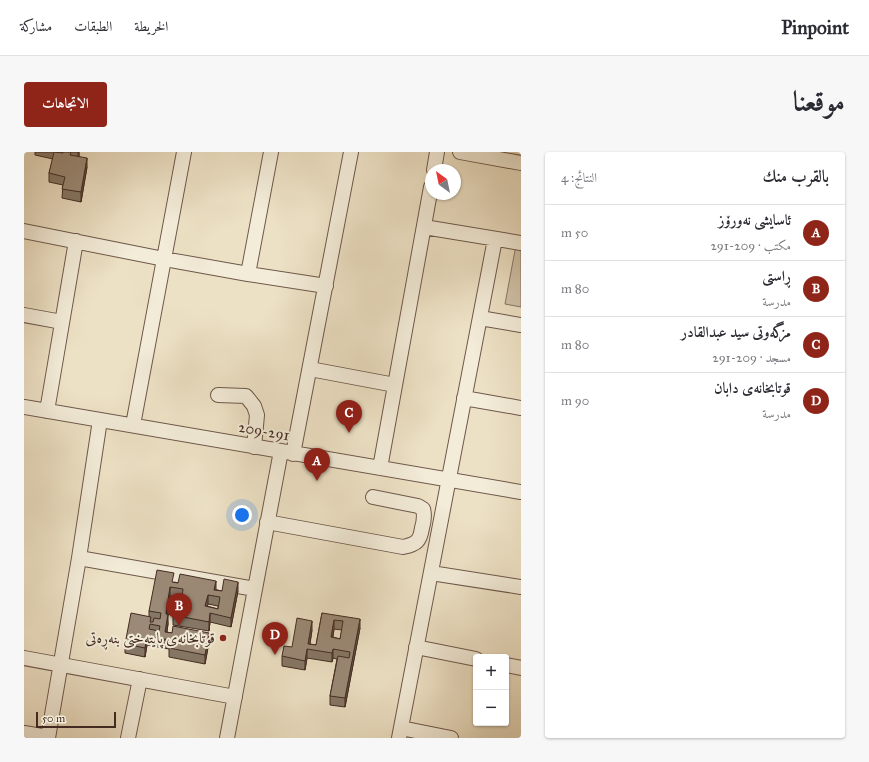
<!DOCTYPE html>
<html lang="ar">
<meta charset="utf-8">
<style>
body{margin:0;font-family:"IM FELL Great Primer",Amiri,serif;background:#f7f7f7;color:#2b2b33;direction:rtl}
.controls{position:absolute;right:12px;bottom:12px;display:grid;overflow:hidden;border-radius:4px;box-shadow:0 1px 3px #0004}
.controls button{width:36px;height:36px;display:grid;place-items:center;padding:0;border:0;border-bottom:1px solid #e1e1e2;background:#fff;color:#2b2b33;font:20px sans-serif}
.compass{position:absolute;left:401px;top:12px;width:36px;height:36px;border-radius:50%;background:#fff;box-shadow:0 1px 3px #0004;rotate:327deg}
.scale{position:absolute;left:12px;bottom:10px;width:80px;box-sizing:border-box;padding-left:4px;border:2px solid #432b22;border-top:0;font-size:11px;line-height:14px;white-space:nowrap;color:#432b22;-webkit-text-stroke:3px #f3ecd9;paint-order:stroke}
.you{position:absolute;left:218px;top:363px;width:14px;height:14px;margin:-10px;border:3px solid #fff;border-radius:50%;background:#1a73e8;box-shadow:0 0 0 6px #1a73e833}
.badge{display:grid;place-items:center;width:26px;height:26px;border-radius:50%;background:#8f2418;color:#fff;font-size:13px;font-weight:700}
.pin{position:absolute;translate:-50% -33px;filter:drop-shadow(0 1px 2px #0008)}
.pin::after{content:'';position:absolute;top:21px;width:14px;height:12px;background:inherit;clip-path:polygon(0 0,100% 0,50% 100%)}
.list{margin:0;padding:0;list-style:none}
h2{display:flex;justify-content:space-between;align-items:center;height:52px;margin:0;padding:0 16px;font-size:17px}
h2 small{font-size:13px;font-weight:400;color:#7c7c81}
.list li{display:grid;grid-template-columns:26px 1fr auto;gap:12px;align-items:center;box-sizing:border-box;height:56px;padding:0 16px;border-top:1px solid #e1e1e2}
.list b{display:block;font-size:15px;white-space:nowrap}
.list p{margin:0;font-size:13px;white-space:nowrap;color:#7c7c81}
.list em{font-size:13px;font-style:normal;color:#7c7c81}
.map{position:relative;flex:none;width:497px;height:586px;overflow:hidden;direction:ltr;border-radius:4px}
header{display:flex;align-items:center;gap:24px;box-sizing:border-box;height:56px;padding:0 20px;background:#fff;border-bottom:1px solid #e1e1e2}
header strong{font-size:19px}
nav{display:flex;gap:22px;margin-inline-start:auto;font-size:14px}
.intro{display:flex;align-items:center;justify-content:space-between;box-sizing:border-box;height:96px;padding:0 24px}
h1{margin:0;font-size:28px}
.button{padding:10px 18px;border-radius:4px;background:#8f2418;color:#fff;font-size:14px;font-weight:700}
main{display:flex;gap:24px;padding:0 24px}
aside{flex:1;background:#fff;border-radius:4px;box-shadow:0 1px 3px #0004}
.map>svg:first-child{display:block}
.green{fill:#d0c2a9;stroke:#8a7666}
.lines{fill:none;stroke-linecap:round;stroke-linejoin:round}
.minor-casing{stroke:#6e584b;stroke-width:16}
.minor{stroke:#f3ecd9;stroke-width:14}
.wall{fill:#857766;stroke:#432b22;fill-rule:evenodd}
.shaded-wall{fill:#6c6153;stroke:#432b22}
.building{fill:#9b8a77;stroke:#432b22;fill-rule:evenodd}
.poi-dot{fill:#8f2418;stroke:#f3ecd9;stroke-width:1.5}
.labels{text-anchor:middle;stroke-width:4;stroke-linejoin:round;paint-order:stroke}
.street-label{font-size:15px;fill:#432b22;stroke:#f3ecd9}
.poi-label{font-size:15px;fill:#432b22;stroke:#f3ecd9;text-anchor:end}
</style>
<header>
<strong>Pinpoint</strong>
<nav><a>الخريطة</a><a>الطبقات</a><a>مشاركة</a></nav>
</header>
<div class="intro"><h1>موقعنا</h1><a class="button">الاتجاهات</a></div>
<main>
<aside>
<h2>بالقرب منك<small>النتائج: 4</small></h2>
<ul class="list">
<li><span class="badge">A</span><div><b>ئاسایشی نەورۆز</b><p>مكتب · 209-291</p></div><em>50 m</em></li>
<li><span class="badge">B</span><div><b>ڕاستی</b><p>مدرسة</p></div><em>80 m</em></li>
<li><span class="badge">C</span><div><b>مزگەوتی سید عبدالقادر</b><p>مسجد · 209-291</p></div><em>80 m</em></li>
<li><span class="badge">D</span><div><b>قوتابخانەی دابان</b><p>مدرسة</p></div><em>90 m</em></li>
</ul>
</aside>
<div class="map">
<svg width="497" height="586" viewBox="0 0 497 586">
<rect width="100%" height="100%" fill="#ede1c5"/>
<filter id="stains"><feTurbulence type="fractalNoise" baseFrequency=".005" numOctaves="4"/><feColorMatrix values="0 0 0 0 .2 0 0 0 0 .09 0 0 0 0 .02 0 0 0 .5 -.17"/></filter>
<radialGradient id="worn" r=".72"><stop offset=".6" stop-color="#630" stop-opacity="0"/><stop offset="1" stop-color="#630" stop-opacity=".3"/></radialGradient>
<path class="green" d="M 492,93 L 497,94 L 497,155 L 481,152 Z"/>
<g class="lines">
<defs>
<path id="minor" d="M 436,0 L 497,11
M 410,18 L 413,0
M 400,75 L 497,91
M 0,79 L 140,107 L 224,122 L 302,134
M 224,122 L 247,0
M 0,163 L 38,170
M 456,166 L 497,173
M 286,217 L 371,233
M 194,243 L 222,244 L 230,254 L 233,263 L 230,295
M 440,246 L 497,256
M 0,255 L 497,340
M 23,259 L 52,89
M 109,273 L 160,0
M 269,302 L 327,0
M 356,316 L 407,35
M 243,370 L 379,395 C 393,392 396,389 398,376 C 400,369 401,364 399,357 L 394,354 L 349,345
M 55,406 L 231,437
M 407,421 L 497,435
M 392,495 L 452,507
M 0,506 L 211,545
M 482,513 L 497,516
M 377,576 L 427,586
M 0,581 L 24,585
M 24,586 L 55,406 L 76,268
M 104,586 L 116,527
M 203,586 L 257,299
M 375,586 L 471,87"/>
</defs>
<use href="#minor" class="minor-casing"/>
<use href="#minor" class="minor"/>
</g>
<path class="wall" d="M 11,0 L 55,0 L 55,5 L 63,15 L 57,50 L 38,46 L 39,33 L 25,30 L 25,21 L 29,7 L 11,3 Z
M 150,430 L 198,439 L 214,439 L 207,475 L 186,470 L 185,479 L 149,473 L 149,463 L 143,462 L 144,472 L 143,480 L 185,490 L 181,512 L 145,505 L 145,497 L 123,493 L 121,505 L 101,501 L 101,492 L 125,464 L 125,459 ZM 146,444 L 157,446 L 157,450 L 145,448 ZM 184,452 L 194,454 L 194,457 L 183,454 Z
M 298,461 L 336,476 L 321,555 L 306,553 L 306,544 L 313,507 L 309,506 L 308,510 L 283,506 L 281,518 L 258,514 L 258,504 L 288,478 L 286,492 L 292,493 ZM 310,477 L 318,478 L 316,487 L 309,485 Z"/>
<path class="shaded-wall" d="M 54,0 L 55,0 L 55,4 L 54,10 Z
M 63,6 L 63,15 L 57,50 L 57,40 Z
M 192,429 L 192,438 L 191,444 L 190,438 Z
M 214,430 L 214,439 L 207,475 L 207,466 Z
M 146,435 L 146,444 L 145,453 L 144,448 Z
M 184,443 L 184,452 L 181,463 L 181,454 Z
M 143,452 L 143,462 L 142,471 L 142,462 Z
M 186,461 L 186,470 L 185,479 L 185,470 Z
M 144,462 L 144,472 L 141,489 L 141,480 Z
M 336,467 L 336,476 L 321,555 L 321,546 Z
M 310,468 L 310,477 L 307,494 L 307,485 Z
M 288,469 L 288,478 L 285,497 L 284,492 Z
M 185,481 L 185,490 L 181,512 L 181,503 Z
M 123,484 L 123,493 L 121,505 L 121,496 Z
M 283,497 L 283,506 L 281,518 L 281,509 Z
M 309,497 L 309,506 L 308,510 L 308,501 Z"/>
<path class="building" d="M 30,0 L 39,1 L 39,0 L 47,0 L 46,3 L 63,6 L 57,40 L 38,37 L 41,25 L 25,21 Z
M 133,418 L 150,421 L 148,430 L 154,431 L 156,422 L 192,429 L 190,438 L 198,439 L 200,427 L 214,430 L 207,466 L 186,461 L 185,470 L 149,463 L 151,454 L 143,452 L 142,462 L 144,462 L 141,480 L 148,481 L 149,474 L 185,481 L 181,503 L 145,496 L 146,488 L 123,484 L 121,496 L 101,492 L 107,461 L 127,465 L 126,470 L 129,470 L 130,466 L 136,467 L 137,461 L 125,459 ZM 146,435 L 159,437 L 157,450 L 144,448 ZM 184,443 L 196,445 L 194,457 L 181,454 ZM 126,472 L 136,474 L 135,479 L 125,477 Z
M 298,461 L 336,467 L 321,546 L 306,544 L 314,504 L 325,506 L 326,500 L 309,497 L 308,501 L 283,497 L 281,509 L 258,504 L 260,494 L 268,495 L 273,466 L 288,469 L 284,492 L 292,493 ZM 310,468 L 319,469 L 316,487 L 307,485 Z"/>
<circle class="poi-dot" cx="199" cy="486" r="4"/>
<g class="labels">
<g class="street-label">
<text transform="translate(240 279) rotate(10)" y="5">209-291</text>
</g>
<g class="poi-label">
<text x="191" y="491">قوتابخانەی پایتەختی بنەڕەتی</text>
</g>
</g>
<rect width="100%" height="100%" filter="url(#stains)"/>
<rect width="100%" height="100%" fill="url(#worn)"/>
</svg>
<div class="controls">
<button>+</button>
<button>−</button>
</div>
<svg class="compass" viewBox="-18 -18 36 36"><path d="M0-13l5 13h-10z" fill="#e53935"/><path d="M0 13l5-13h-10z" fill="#7c7c81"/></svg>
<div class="scale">50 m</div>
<div class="you"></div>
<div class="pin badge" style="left:293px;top:329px">A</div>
<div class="pin badge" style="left:155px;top:474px">B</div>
<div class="pin badge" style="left:325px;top:281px">C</div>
<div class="pin badge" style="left:251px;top:503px">D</div>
</div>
</main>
